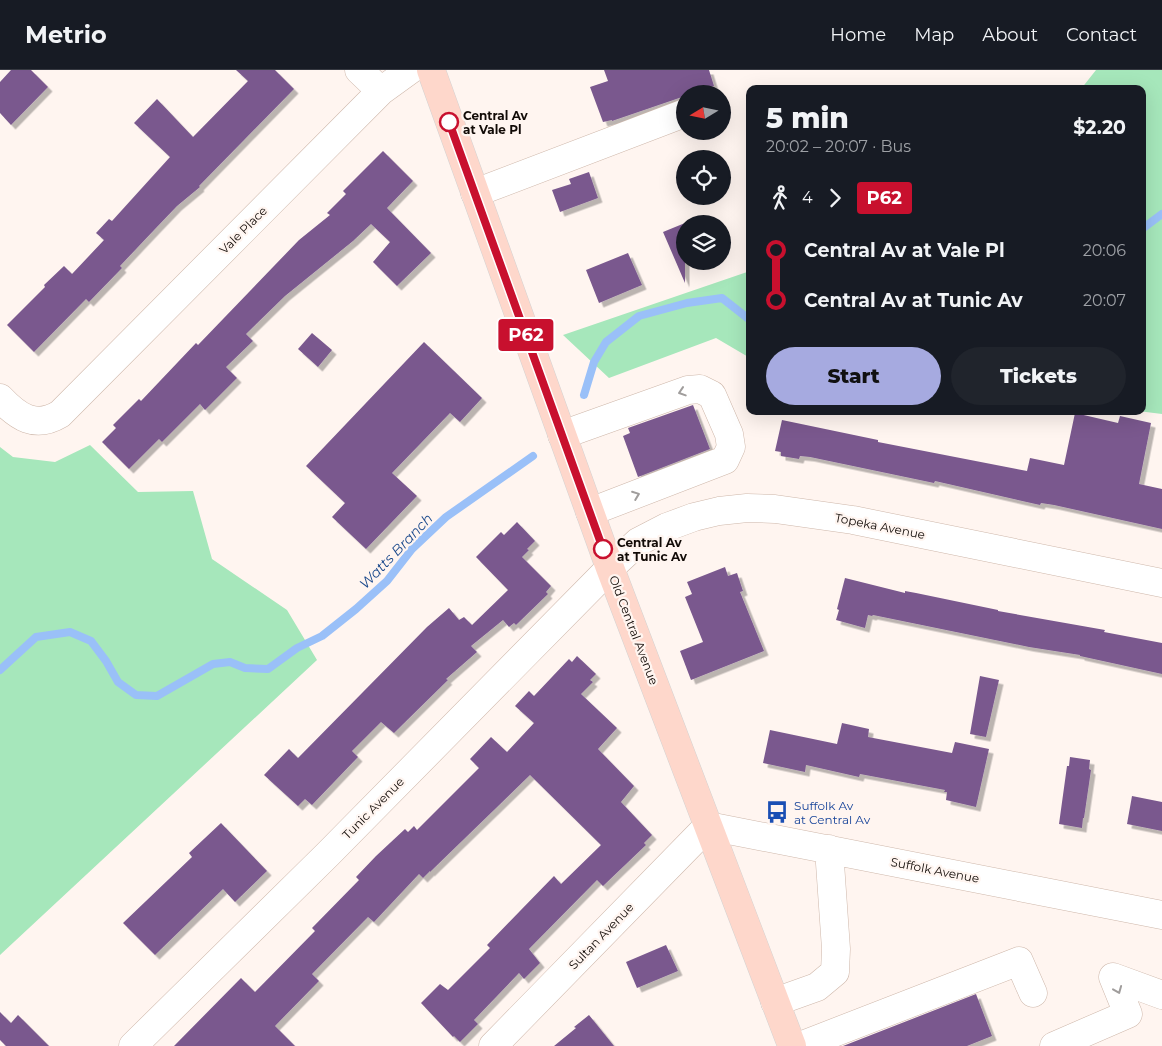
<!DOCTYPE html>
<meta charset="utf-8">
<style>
:root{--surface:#171b24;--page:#20242c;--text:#f1f3f6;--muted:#9ea1a6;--line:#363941;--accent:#a6aae0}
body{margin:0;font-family:Montserrat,sans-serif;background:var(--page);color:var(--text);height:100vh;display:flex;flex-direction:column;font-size:19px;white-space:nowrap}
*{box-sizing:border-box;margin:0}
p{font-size:16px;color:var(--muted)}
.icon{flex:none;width:28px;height:28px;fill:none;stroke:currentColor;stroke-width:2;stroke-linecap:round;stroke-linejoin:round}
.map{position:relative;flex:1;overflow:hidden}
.drawer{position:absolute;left:746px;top:15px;width:400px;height:330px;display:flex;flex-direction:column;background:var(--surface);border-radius:10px;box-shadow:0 5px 20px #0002}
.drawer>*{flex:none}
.badge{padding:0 10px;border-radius:4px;font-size:18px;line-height:32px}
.needle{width:32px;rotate:260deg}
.buttons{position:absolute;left:676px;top:15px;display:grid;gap:10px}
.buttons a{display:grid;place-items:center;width:55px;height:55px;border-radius:50%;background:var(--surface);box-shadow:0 5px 20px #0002;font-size:25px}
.map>.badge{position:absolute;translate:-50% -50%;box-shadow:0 0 0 2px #fff}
.legs{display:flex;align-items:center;gap:8px;height:55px;padding:0 20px;font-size:16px}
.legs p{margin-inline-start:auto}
.overview{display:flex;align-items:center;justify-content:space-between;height:85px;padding:0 20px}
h1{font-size:28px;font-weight:800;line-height:38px}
.cta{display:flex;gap:10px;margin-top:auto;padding:10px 20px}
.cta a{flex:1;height:58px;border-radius:30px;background:var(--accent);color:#111;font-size:20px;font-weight:800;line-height:58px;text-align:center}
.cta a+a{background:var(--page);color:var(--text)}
ul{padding:0 20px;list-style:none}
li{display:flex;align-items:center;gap:18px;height:50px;font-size:19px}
li i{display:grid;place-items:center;width:8px;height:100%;margin:0 6px;background:currentColor}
li i::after{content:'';width:12px;height:12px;margin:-6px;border:4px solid;border-radius:50%;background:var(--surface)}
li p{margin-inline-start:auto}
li:first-child i{background:linear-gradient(#0000 50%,currentColor 0)}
li:last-child i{background:linear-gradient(currentColor 50%,#0000 0)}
header{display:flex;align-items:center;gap:30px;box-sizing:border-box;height:70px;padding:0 25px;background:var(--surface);border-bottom:1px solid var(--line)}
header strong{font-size:24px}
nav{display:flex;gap:28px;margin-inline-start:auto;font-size:18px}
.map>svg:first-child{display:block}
.green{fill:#a6e7bb}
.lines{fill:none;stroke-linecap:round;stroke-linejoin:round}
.stream{stroke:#9ac0f8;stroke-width:8}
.building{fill:#7a598e;filter:url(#shadow)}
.minor-casing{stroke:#ceb7aa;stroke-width:29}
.major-casing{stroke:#d4d3d2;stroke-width:29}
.minor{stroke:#fff;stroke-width:28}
.major{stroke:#fed7cb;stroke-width:28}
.oneway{stroke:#a09d9c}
.line-1-casing{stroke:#fff;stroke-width:11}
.line-1{stroke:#c8102e;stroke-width:8}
.stop-1-dot{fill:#fff;stroke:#c8102e;stroke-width:2.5}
.labels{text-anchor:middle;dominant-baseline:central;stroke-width:4.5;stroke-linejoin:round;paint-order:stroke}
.stop-label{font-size:12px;font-weight:bold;fill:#120b07;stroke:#fff5f0;text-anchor:start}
.street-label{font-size:12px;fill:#120b07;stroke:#fff5f0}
.transit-label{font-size:12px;fill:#164399;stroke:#fff5f0;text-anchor:start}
.water-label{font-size:14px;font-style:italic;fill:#1d4b8d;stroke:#fff5f0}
</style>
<header>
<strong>Metrio</strong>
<nav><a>Home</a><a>Map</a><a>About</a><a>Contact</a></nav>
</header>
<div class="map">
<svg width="1162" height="976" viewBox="0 0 1162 976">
<defs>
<filter id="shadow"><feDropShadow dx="4.5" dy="4.5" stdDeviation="0" flood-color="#0004"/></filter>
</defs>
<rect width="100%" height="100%" fill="#fff5f0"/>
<path class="green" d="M1096,0H1162V344L1138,341H1142V19H1081Z
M750,201V288L716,268L609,308L563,265Z
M90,375L138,422L193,421L212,489L287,540L317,590L0,885V377L13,387L55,392Z"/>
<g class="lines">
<path class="stream" d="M1142,159L1162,144
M584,325L594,292L606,272L639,246L687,233L722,228L750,250
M0,600L36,567L70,562L91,571L106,591L118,612L136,625L157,626L213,594L230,592L245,598L268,599L297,578L322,566L356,539L387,511L412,479L446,447L533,386"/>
</g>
<path class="building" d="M11,0H31L48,17L11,55L0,43V12Z
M236,0H275L294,19L199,116L200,117L177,136L155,159L120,196L122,198L89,232L86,229L34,282L7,255L45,217L44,215L64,196L72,204L104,170L96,163L109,149L112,151L170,87L134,53L157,29L193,67L248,11Z
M604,0H709L714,16L692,24H685V26L612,51V50L603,52L590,17L608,11Z
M383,81L413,111L387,138L431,183L397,216L373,192L390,172L371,154L353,171L285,226L246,264L253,271L226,297L237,308L205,340L200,334L162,372L159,369L129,399L102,372L116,358L113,355L139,329L141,331L196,273L198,275L299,170L330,145L327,143L346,124L343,121Z
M589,102L598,128L560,142L552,120L571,114L569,109Z
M685,153V213L663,162Z
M628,183L642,215L599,233L586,200Z
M312,263L332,280L318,297L298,279Z
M424,272L482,328L460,352L450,343L392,403L417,426L366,479L332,447L345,433L306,396Z
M693,335L710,379L638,407L623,366L630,363L628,358Z
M1075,343L1118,353L1120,346L1151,353L1139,414L1162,419V459L1054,435L1041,433L1040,435L935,411L934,413L810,387L800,386L799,389L781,386V382L775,381L782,350L878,370V372L1027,401L1030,388L1064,395Z
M517,452L535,471L527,479L529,480L522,487L551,516L546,522L548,524L516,555L514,553L509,557L503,550L471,576L477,582L446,609L448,610L394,663L381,652L352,681L358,687L312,735L305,729L298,736L264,705L289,679L298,688L427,557L449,538L459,550L464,547L472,555L508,520L476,487L501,462L504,465Z
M725,497L728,506L737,503L743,521L740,522L764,581L691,610L680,581L703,572L685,527L692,524L687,512Z
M845,508L905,523V521L916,523L998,540V541L1105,560L1104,562L1162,573V604L1080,586V585L1029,577L873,545L872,546L868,545L865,558L836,550L839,540L837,539Z
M577,586L596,604L590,610L593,612L581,624L617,658L598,679L634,716L621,732L652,765L644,773L646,775L603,816L597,810L529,879L540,893L524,909L519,903L474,950L478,954L460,972L454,966L453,967L421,933L440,914L448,920L490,878L487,875L554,806L561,814L601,775L530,705L430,802V801L423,808L419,804L374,852L368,847L312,904L319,911L275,956L295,976H174L241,908L255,922L315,861L312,858L359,810L356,807L376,786L405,759L408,762L414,756L417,760L479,698L470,689L491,667L507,682L534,653L515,636L529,621L534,626L569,589L572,592Z
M980,606L999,610L986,667L970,664Z
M842,653L869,659L868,667L952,683L955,672L989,679L976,737L946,730L947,722H944L945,720L860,704L859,707L806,695L805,702L763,693L770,660L837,674Z
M1070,687L1090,690L1089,699L1091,700L1084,748H1083L1082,758L1059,754L1067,696H1069Z
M1132,726L1162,732V761L1127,754Z
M221,753L267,801L235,832L223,819L155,885L123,853L192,787L189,783Z
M666,875L678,901L637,918L626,892Z
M976,924L992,966L967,976H843Z
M0,942L11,953L18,945L49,976H6L0,970Z
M589,945L614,976H554L576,958L574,957Z"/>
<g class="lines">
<defs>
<path id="minor" d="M359,0L381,21
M475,123L685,43
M0,328C18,347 35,359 60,344L381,21L410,0
M562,365L688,320L700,319L712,325L729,364L731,377L725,390L590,442
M775,932L817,917L835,902L836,879L829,779
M133,976L328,784L610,498L638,472L667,457L694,447L719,441L747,438L775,439L853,450L1162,513
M493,976L708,756L1162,845
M800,976L1019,891L1033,923
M1054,976L1128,944L1113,907L1162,925"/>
<path id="major" d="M431,0L610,498L792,976"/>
</defs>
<use href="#minor" class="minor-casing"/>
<use href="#major" class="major-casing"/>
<use href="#minor" class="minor"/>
<use href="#major" class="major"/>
</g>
<defs><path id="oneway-chevron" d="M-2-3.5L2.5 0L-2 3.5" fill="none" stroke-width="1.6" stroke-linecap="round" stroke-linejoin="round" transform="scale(1.25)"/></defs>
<g class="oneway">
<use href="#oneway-chevron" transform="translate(682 322) rotate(162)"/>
<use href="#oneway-chevron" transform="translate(636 425) rotate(-21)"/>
<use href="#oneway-chevron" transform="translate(1118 920) rotate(68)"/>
</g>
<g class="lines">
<defs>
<path id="line-1" d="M449,52L603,479"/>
</defs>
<use href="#line-1" class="line-1-casing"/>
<use href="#line-1" class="line-1"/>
</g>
<defs>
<symbol id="bus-bare" viewBox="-9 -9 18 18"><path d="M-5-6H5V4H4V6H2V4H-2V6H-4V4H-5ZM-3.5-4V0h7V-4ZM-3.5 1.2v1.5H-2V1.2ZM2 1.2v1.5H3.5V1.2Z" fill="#1a4fb4" stroke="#fff5f0" stroke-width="2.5" paint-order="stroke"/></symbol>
</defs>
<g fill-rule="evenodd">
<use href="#bus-bare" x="761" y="726" width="32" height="32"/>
</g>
<g class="stop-1-dot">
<circle cx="449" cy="52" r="9"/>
<circle cx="603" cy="479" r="9"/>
</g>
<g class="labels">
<g class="stop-label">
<text x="463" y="45">Central Av<tspan x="463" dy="14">at Vale Pl</tspan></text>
<text x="617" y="472">Central Av<tspan x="617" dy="14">at Tunic Av</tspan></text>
</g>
<g class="street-label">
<text transform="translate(243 160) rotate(-45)">Vale Place</text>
<text transform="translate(880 456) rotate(11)">Topeka Avenue</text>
<text transform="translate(634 560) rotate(69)">Old Central Avenue</text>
<text transform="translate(373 738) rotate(-45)">Tunic Avenue</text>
<text transform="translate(935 800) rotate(11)">Suffolk Avenue</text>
<text transform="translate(601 866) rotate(-46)">Sultan Avenue</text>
</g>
<g class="transit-label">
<text x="794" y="735">Suffolk Av<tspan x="794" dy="14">at Central Av</tspan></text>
</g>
<g class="water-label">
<text transform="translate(396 481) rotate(-46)">Watts Branch</text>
</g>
</g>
</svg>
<div class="buttons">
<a><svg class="needle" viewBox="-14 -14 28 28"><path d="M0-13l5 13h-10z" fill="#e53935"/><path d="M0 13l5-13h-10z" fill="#9ea1a6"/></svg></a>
<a><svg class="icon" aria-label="locate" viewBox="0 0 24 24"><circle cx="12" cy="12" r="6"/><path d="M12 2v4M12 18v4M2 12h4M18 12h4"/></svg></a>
<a><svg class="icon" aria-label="layers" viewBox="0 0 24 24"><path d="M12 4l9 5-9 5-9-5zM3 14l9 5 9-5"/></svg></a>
</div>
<b class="badge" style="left:526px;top:265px;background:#c8102e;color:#fff">P62</b>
<section class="drawer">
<div class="overview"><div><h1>5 min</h1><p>20:02 – 20:07 · Bus</p></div><b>$2.20</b></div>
<div class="legs"><svg class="icon" aria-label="walk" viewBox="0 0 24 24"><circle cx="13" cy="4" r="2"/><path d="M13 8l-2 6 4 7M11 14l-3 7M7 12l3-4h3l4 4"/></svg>4<svg class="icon" aria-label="forward" viewBox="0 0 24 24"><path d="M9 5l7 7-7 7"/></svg><b class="badge" style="background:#c8102e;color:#fff">P62</b></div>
<ul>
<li><i style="color:#c8102e"></i><b>Central Av at Vale Pl</b><p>20:06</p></li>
<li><i style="color:#c8102e"></i><b>Central Av at Tunic Av</b><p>20:07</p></li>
</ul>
<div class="cta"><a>Start</a><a>Tickets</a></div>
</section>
</div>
